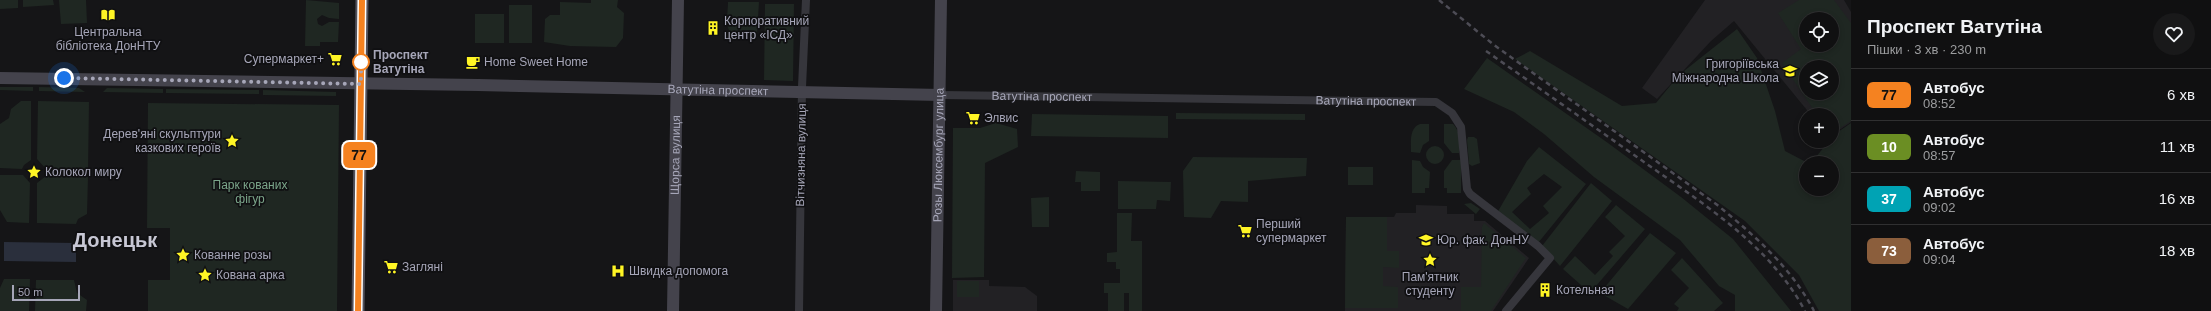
<!DOCTYPE html>
<html lang="uk">
<meta charset="utf-8">
<style>
:root{--surface:#101011;--page:#19191a;--text:#f1f3f6;--muted:#9c9d9f;--line:#303031}
body{margin:0;font-family:Arial,sans-serif;background:var(--page);color:var(--text);height:100vh;display:flex;flex-direction:column;font-size:15px;white-space:nowrap}
*{box-sizing:border-box;margin:0}
p{font-size:13px;color:var(--muted)}
.icon{flex:none;width:22px;height:22px;fill:none;stroke:currentColor;stroke-width:2;stroke-linecap:round;stroke-linejoin:round}
.map{position:relative;flex:1;overflow:hidden}
.sheet{display:flex;flex-direction:column;background:var(--surface);width:360px}
.sheet>*{flex:none}
.badge{padding:0 8px;border-radius:6px;font-size:14px;line-height:26px}
.tools{position:absolute;left:1799px;top:12px;display:grid;gap:8px}
.tools a{display:grid;place-items:center;width:40px;height:40px;border-radius:50%;background:var(--surface);box-shadow:0 2px 6px #0003,0 0 0 1px var(--line);font-size:20px}
.scale{position:absolute;left:12px;bottom:10px;width:68px;box-sizing:border-box;padding-left:4px;border:2px solid #a6a6b8;border-top:0;font-size:11px;line-height:14px;white-space:nowrap;color:#a6a6b8;-webkit-text-stroke:3px #101012;paint-order:stroke}
.you{position:absolute;width:20px;height:20px;margin:-10px;border:3px solid #fff;border-radius:50%;background:#1a73e8;box-shadow:0 0 0 6px #1a73e833}
.map>.badge{position:absolute;translate:-50% -50%;box-shadow:0 0 0 2px #fff}
.round{display:grid;place-items:center;flex:none;width:42px;height:42px;border-radius:21px;background:var(--page)}
.overview{display:flex;align-items:center;justify-content:space-between;height:68px;padding:0 16px}
h1{font-size:19px;font-weight:700;line-height:30px}
ul{padding:0;list-style:none}
li{display:flex;align-items:center;gap:12px;height:52px;padding:0 16px;border-top:1px solid var(--line)}
li div{flex:1}
li b{display:block;font-size:15px}
li em{font-style:normal}
li .badge{min-width:44px;font-weight:700;text-align:center}
main{display:flex;flex:1;min-height:0}
.map>svg:first-child{display:block}
.built{fill:#222124;fill-rule:evenodd}
.green{fill:#1f2722;fill-rule:evenodd}
.water{fill:#2a2f3c}
.lines{fill:none;stroke-linecap:round;stroke-linejoin:round}
.street{stroke:#36363c;stroke-width:8}
.secondary{stroke:#44434c;stroke-width:12}
.primary{stroke:#52515b;stroke-width:13}
.rail{stroke:#4d4c55;stroke-width:2.5;stroke-dasharray:5 4;stroke-linecap:butt}
.line-casing{stroke:#fff;stroke-width:9}
.line{stroke:#f58220;stroke-width:6}
.walk{stroke:#a6a6b8;stroke-width:4;stroke-dasharray:0 7.2}
.stop-dot{fill:#fff;stroke:#f58220;stroke-width:2}
.labels{text-anchor:middle;dominant-baseline:central;stroke-width:3.5;stroke-linejoin:round;paint-order:stroke}
.poi-label{font-size:12px;fill:#a6a6b8;stroke:#101012;text-anchor:start}
.stop-label{font-size:12px;font-weight:bold;fill:#a6a6b8;stroke:#101012;text-anchor:start}
.street-label{font-size:12px;fill:#a6a6b8;stroke:#101012}
.park-label{font-size:12px;fill:#7ba58a;stroke:#101012}
.town-label{font-size:20px;font-weight:bold;fill:#c7c7d4;stroke:#101012}
</style>
<main>
<div class="map">
<svg width="1851" height="311" viewBox="0 0 1851 311">
<rect width="100%" height="100%" fill="#151517"/>
<path class="built" d="M1705,0H1844L1851,12V122L1832,135V115H1811L1734,21L1711,41L1657,99L1642,88ZM1806,19H1832V45H1806ZM1806,67H1832V93H1806Z
M1416,205L1447,206V214H1474V221H1485L1529,258L1493,311H1345L1346,217H1394L1396,213H1416Z
M953,280H989V286L1025,287L1037,296V311H953Z"/>
<path class="green" d="M0,0H18V8L0,9Z
M23,0H53L54,5L23,7Z
M59,0H86L87,23L61,24Z
M306,0L339,3V19L329,18L322,15L317,19L318,24L322,26L329,22H339L338,42H320V46H305Z
M591,0H618L617,7L624,13L623,38L616,47L570,46L544,42L545,19L550,15H560V2L591,3Z
M1799,0H1834L1851,23V121L1832,133V115H1817L1782,63L1801,49L1778,13ZM1806,19H1832V45H1806ZM1806,67H1832V93H1806Z
M728,2H759L757,34C752,37 749,37 742,37C722,37 728,16 728,2Z
M765,4H794L793,81L764,80Z
M509,5H532V43H509Z
M475,14H504V43H475Z
M1737,29L1757,58L1775,111L1785,151L1808,163H1806V189H1832V163H1811L1829,141H1832L1835,134L1851,123V311H1819L1799,275L1745,221L1515,59L1530,51L1622,106L1656,103L1679,75Z
M1487,58L1608,143L1681,197L1733,239L1791,311H1735V295L1719,286L1680,240L1594,177L1544,134L1514,112L1464,89Z
M0,87H33V91L0,90Z
M39,87L79,88L85,92L39,91Z
M107,88L163,89V93L103,92Z
M166,89L259,90V94L166,93Z
M263,90L336,92V96L263,95Z
M21,101H31V160L24,165L22,169L0,168V124L9,118L11,109Z
M38,101L89,102L88,171L46,169L37,159Z
M148,103L339,105L337,311H148V280H170V228H147Z
M1176,113L1305,114V120L1176,119Z
M1032,114L1168,116V138L1031,136Z
M996,123L1017,129L1018,147L985,163L984,277L952,278L953,128H980Z
M1420,124H1429V141L1423,145L1420,153L1411,152C1411,142 1409,128 1420,124Z
M1444,124H1453C1461,132 1459,142 1459,153H1452L1444,143Z
M1468,137H1474L1477,139L1480,163L1472,166L1469,164L1467,140Z
M1426 155a9 9 0 1 1 18 0a9 9 0 1 1-18 0Z
M1539,147L1586,184L1538,243L1497,213L1527,161ZM1544,174L1562,187L1543,206L1549,213L1530,229L1512,212L1531,194L1527,188Z
M1193,157L1307,158L1306,176L1248,181V202L1221,201L1211,218L1184,217L1183,171Z
M1412,160L1420,161L1423,167L1430,172L1429,188H1425V193H1412Z
M1452,160H1461V193H1447V188H1444V171Z
M1348,167H1373V185H1348Z
M1076,171L1100,172V191H1081V182H1075Z
M0,175H23L30,183L29,223L7,222L0,210Z
M46,176L88,177L87,214L78,219L76,224L37,223V183Z
M1118,181L1171,182L1170,201L1157,200L1156,209H1118Z
M1591,183L1612,201L1560,266L1542,246Z
M1049,197V227H1032L1031,198Z
M1471,203L1480,209L1476,214L1464,204Z
M1616,205L1645,229L1590,293L1563,269L1575,256L1595,275L1613,256L1609,252L1625,236L1605,217Z
M1117,213H1132L1131,241H1142V311H1129V293H1124V311H1108V293H1104V283H1120V269H1116V262H1107V253L1117,252Z
M1346,217H1387V251H1399V268L1383,267V286L1398,287V308H1345Z
M1484,223L1526,258L1491,311H1461V287H1481L1482,227Z
M1650,233L1676,253L1628,309L1600,293Z
M1682,258L1723,303L1714,311H1677L1679,308L1674,304L1689,288L1671,270Z
M4,279H30L29,311H0V288Z
M36,280H74L77,293L87,300L86,311H35Z
M957,281H979V297H957Z"/>
<path class="water" d="M4,242L76,243V262L4,261Z"/>
<g class="lines">
<g class="street">
<path id="s1" d="M941,95L1436,102L1452,113L1461,127L1467,189L1470,194L1538,246L1550,258L1506,311"/>
<path d="M799,311L802,87L806,0"/>
</g>
<g class="secondary">
<path id="s2" d="M0,78L478,85L941,95"/>
<path id="s3" d="M673,311L678,0"/>
<path id="s4" d="M936,311L941,0"/>
</g>
<path class="primary" d="M358,311L362,0"/>
<path class="rail" d="M1439,0L1494,45L1716,204C1754,235 1791,267 1814,311
M1486,51C1536,86 1587,122 1637,157C1697,200 1769,243 1805,311"/>
</g>
<g class="lines">
<defs>
<path id="line" d="M358,311L362,0"/>
</defs>
<use href="#line" class="line-casing"/>
<use href="#line" class="line"/>
<path class="walk" d="M64,78L361,84V62"/>
</g>
<defs>
<symbol id="library-bare" viewBox="-9 -9 18 18"><path d="M-6-4Q-3-5.5-.7-3.5V5Q-3 3-6 4ZM6-4Q3-5.5 .7-3.5V5Q3 3 6 4Z" fill="#fff525" stroke="#101012" stroke-width="2.5" paint-order="stroke"/></symbol>
<symbol id="building-bare" viewBox="-9 -9 18 18"><path d="M-4-6H4V6H1V3H-1V6H-4ZM-2.5-4.3h1.7v1.8h-1.7ZM.8-4.3h1.7v1.8H.8ZM-2.5-1h1.7V.8h-1.7ZM.8-1h1.7V.8H.8Z" fill="#fff525" stroke="#101012" stroke-width="2.5" paint-order="stroke"/></symbol>
<symbol id="supermarket-bare" viewBox="-9 -9 18 18"><path d="M-6-5.5h2.5l.6 2H6L4.5 2H-2.5L-4.4-4H-6ZM-1.5 3.2a1.3 1.3 0 1 0 .1 0ZM3 3.2a1.3 1.3 0 1 0 .1 0Z" fill="#fff525" stroke="#101012" stroke-width="2.5" paint-order="stroke"/></symbol>
<symbol id="cafe-bare" viewBox="-9 -9 18 18"><path d="M-5.5-4.5H6V0H3Q3 3.5 0 3.5H-2.5Q-5.5 3.5-5.5 0ZM3-3.2v2h1.7v-2ZM-6 4.5H4V6H-6Z" fill="#fff525" stroke="#101012" stroke-width="2.5" paint-order="stroke"/></symbol>
<symbol id="school-bare" viewBox="-9 -9 18 18"><path d="M0-5L7-2L0 1L-7-2ZM-4 1L0 2.5L4 1V4Q0 6-4 4Z" fill="#fff525" stroke="#101012" stroke-width="2.5" paint-order="stroke"/></symbol>
<symbol id="sight-bare" viewBox="-9 -9 18 18"><path d="M0-6L1.8-2.2L6-1.7L2.9 1.2L3.7 5.4L0 3.3L-3.7 5.4L-2.9 1.2L-6-1.7L-1.8-2.2Z" fill="#fff525" stroke="#101012" stroke-width="2.5" paint-order="stroke"/></symbol>
<symbol id="university-bare" viewBox="-9 -9 18 18"><path d="M0-5L7-2L0 1L-7-2ZM-4 1L0 2.5L4 1V4Q0 6-4 4Z" fill="#fff525" stroke="#101012" stroke-width="2.5" paint-order="stroke"/></symbol>
<symbol id="hospital-bare" viewBox="-9 -9 18 18"><path d="M-5-5h3v3.5h4V-5h3V5h-3V1.5h-4V5h-3Z" fill="#fff525" stroke="#101012" stroke-width="2.5" paint-order="stroke"/></symbol>
</defs>
<g fill-rule="evenodd">
<use href="#library-bare" x="98" y="5" width="20" height="20"/>
<use href="#building-bare" x="703" y="18" width="20" height="20"/>
<use href="#supermarket-bare" x="325" y="49" width="20" height="20"/>
<use href="#cafe-bare" x="463" y="52" width="20" height="20"/>
<use href="#school-bare" x="1780" y="61" width="20" height="20"/>
<use href="#supermarket-bare" x="963" y="108" width="20" height="20"/>
<use href="#sight-bare" x="222" y="131" width="20" height="20"/>
<use href="#sight-bare" x="24" y="162" width="20" height="20"/>
<use href="#supermarket-bare" x="1235" y="221" width="20" height="20"/>
<use href="#university-bare" x="1416" y="230" width="20" height="20"/>
<use href="#sight-bare" x="173" y="245" width="20" height="20"/>
<use href="#sight-bare" x="1420" y="250" width="20" height="20"/>
<use href="#supermarket-bare" x="381" y="257" width="20" height="20"/>
<use href="#hospital-bare" x="608" y="261" width="20" height="20"/>
<use href="#sight-bare" x="195" y="265" width="20" height="20"/>
<use href="#building-bare" x="1535" y="280" width="20" height="20"/>
</g>
<circle class="stop-dot" cx="361" cy="62" r="8"/>
<g class="labels">
<g class="poi-label">
<text x="724" y="21">Корпоративний<tspan x="724" dy="14">центр «ІСД»</tspan></text>
<text x="108" y="32" text-anchor="middle">Центральна<tspan x="108" dy="14">бібліотека ДонНТУ</tspan></text>
<text x="324" y="59" text-anchor="end">Супермаркет+</text>
<text x="484" y="62">Home Sweet Home</text>
<text x="1779" y="64" text-anchor="end">Григоріївська<tspan x="1779" dy="14">Міжнародна Школа</tspan></text>
<text x="984" y="118">Элвис</text>
<text x="221" y="134" text-anchor="end">Дерев'яні скульптури<tspan x="221" dy="14">казкових героїв</tspan></text>
<text x="45" y="172">Колокол миру</text>
<text x="1256" y="224">Перший<tspan x="1256" dy="14">супермаркет</tspan></text>
<text x="1437" y="240">Юр. фак. ДонНУ</text>
<text x="194" y="255">Кованне розы</text>
<text x="402" y="267">Загляні</text>
<text x="629" y="271">Швидка допомога</text>
<text x="216" y="275">Кована арка</text>
<text x="1430" y="277" text-anchor="middle">Пам'ятник<tspan x="1430" dy="14">студенту</tspan></text>
<text x="1556" y="290">Котельная</text>
</g>
<g class="stop-label">
<text x="373" y="55">Проспект<tspan x="373" dy="14">Ватутіна</tspan></text>
</g>
<g class="street-label">
<text stroke="none"><textPath href="#s2" startOffset="718">Ватутіна проспект</textPath></text>
<text stroke="none"><textPath href="#s1" startOffset="101">Ватутіна проспект</textPath></text>
<text stroke="none"><textPath href="#s1" startOffset="425">Ватутіна проспект</textPath></text>
<text stroke="none"><textPath href="#s3" startOffset="156">Щорса вулиця</textPath></text>
<text transform="translate(801 155) rotate(-89)">Вітчизняна вулиця</text>
<text stroke="none"><textPath href="#s4" startOffset="156">Розы Люксембург улица</textPath></text>
</g>
<g class="park-label">
<text x="250" y="185">Парк кованих<tspan x="250" dy="14">фігур</tspan></text>
</g>
<g class="town-label">
<text x="115" y="240">Донецьк</text>
</g>
</g>
</svg>
<div class="tools">
<a><svg class="icon" aria-label="locate" viewBox="0 0 24 24"><circle cx="12" cy="12" r="6"/><path d="M12 2v4M12 18v4M2 12h4M18 12h4"/></svg></a>
<a><svg class="icon" aria-label="layers" viewBox="0 0 24 24"><path d="M12 4l9 5-9 5-9-5zM3 14l9 5 9-5"/></svg></a>
<a>+</a>
<a>−</a>
</div>
<div class="scale">50 m</div>
<div class="you" style="left:64px;top:78px"></div>
<b class="badge" style="left:359px;top:155px;background:#f58220;color:#111">77</b>
</div>
<section class="sheet">
<div class="overview"><div><h1>Проспект Ватутіна</h1><p>Пішки · 3 хв · 230 m</p></div><a class="round"><svg class="icon" aria-label="heart" viewBox="0 0 24 24"><path d="M12 20l-8-8c-3-5 5-10 8-4 3-6 11-1 8 4z"/></svg></a></div>
<ul>
<li><span class="badge" style="background:#f58220;color:#111">77</span><div><b>Автобус</b><p>08:52</p></div><em>6 хв</em></li>
<li><span class="badge" style="background:#6b8e23;color:#fff">10</span><div><b>Автобус</b><p>08:57</p></div><em>11 хв</em></li>
<li><span class="badge" style="background:#00a3b4;color:#fff">37</span><div><b>Автобус</b><p>09:02</p></div><em>16 хв</em></li>
<li><span class="badge" style="background:#8b5e3c;color:#fff">73</span><div><b>Автобус</b><p>09:04</p></div><em>18 хв</em></li>
</ul>
</section>
</main>
